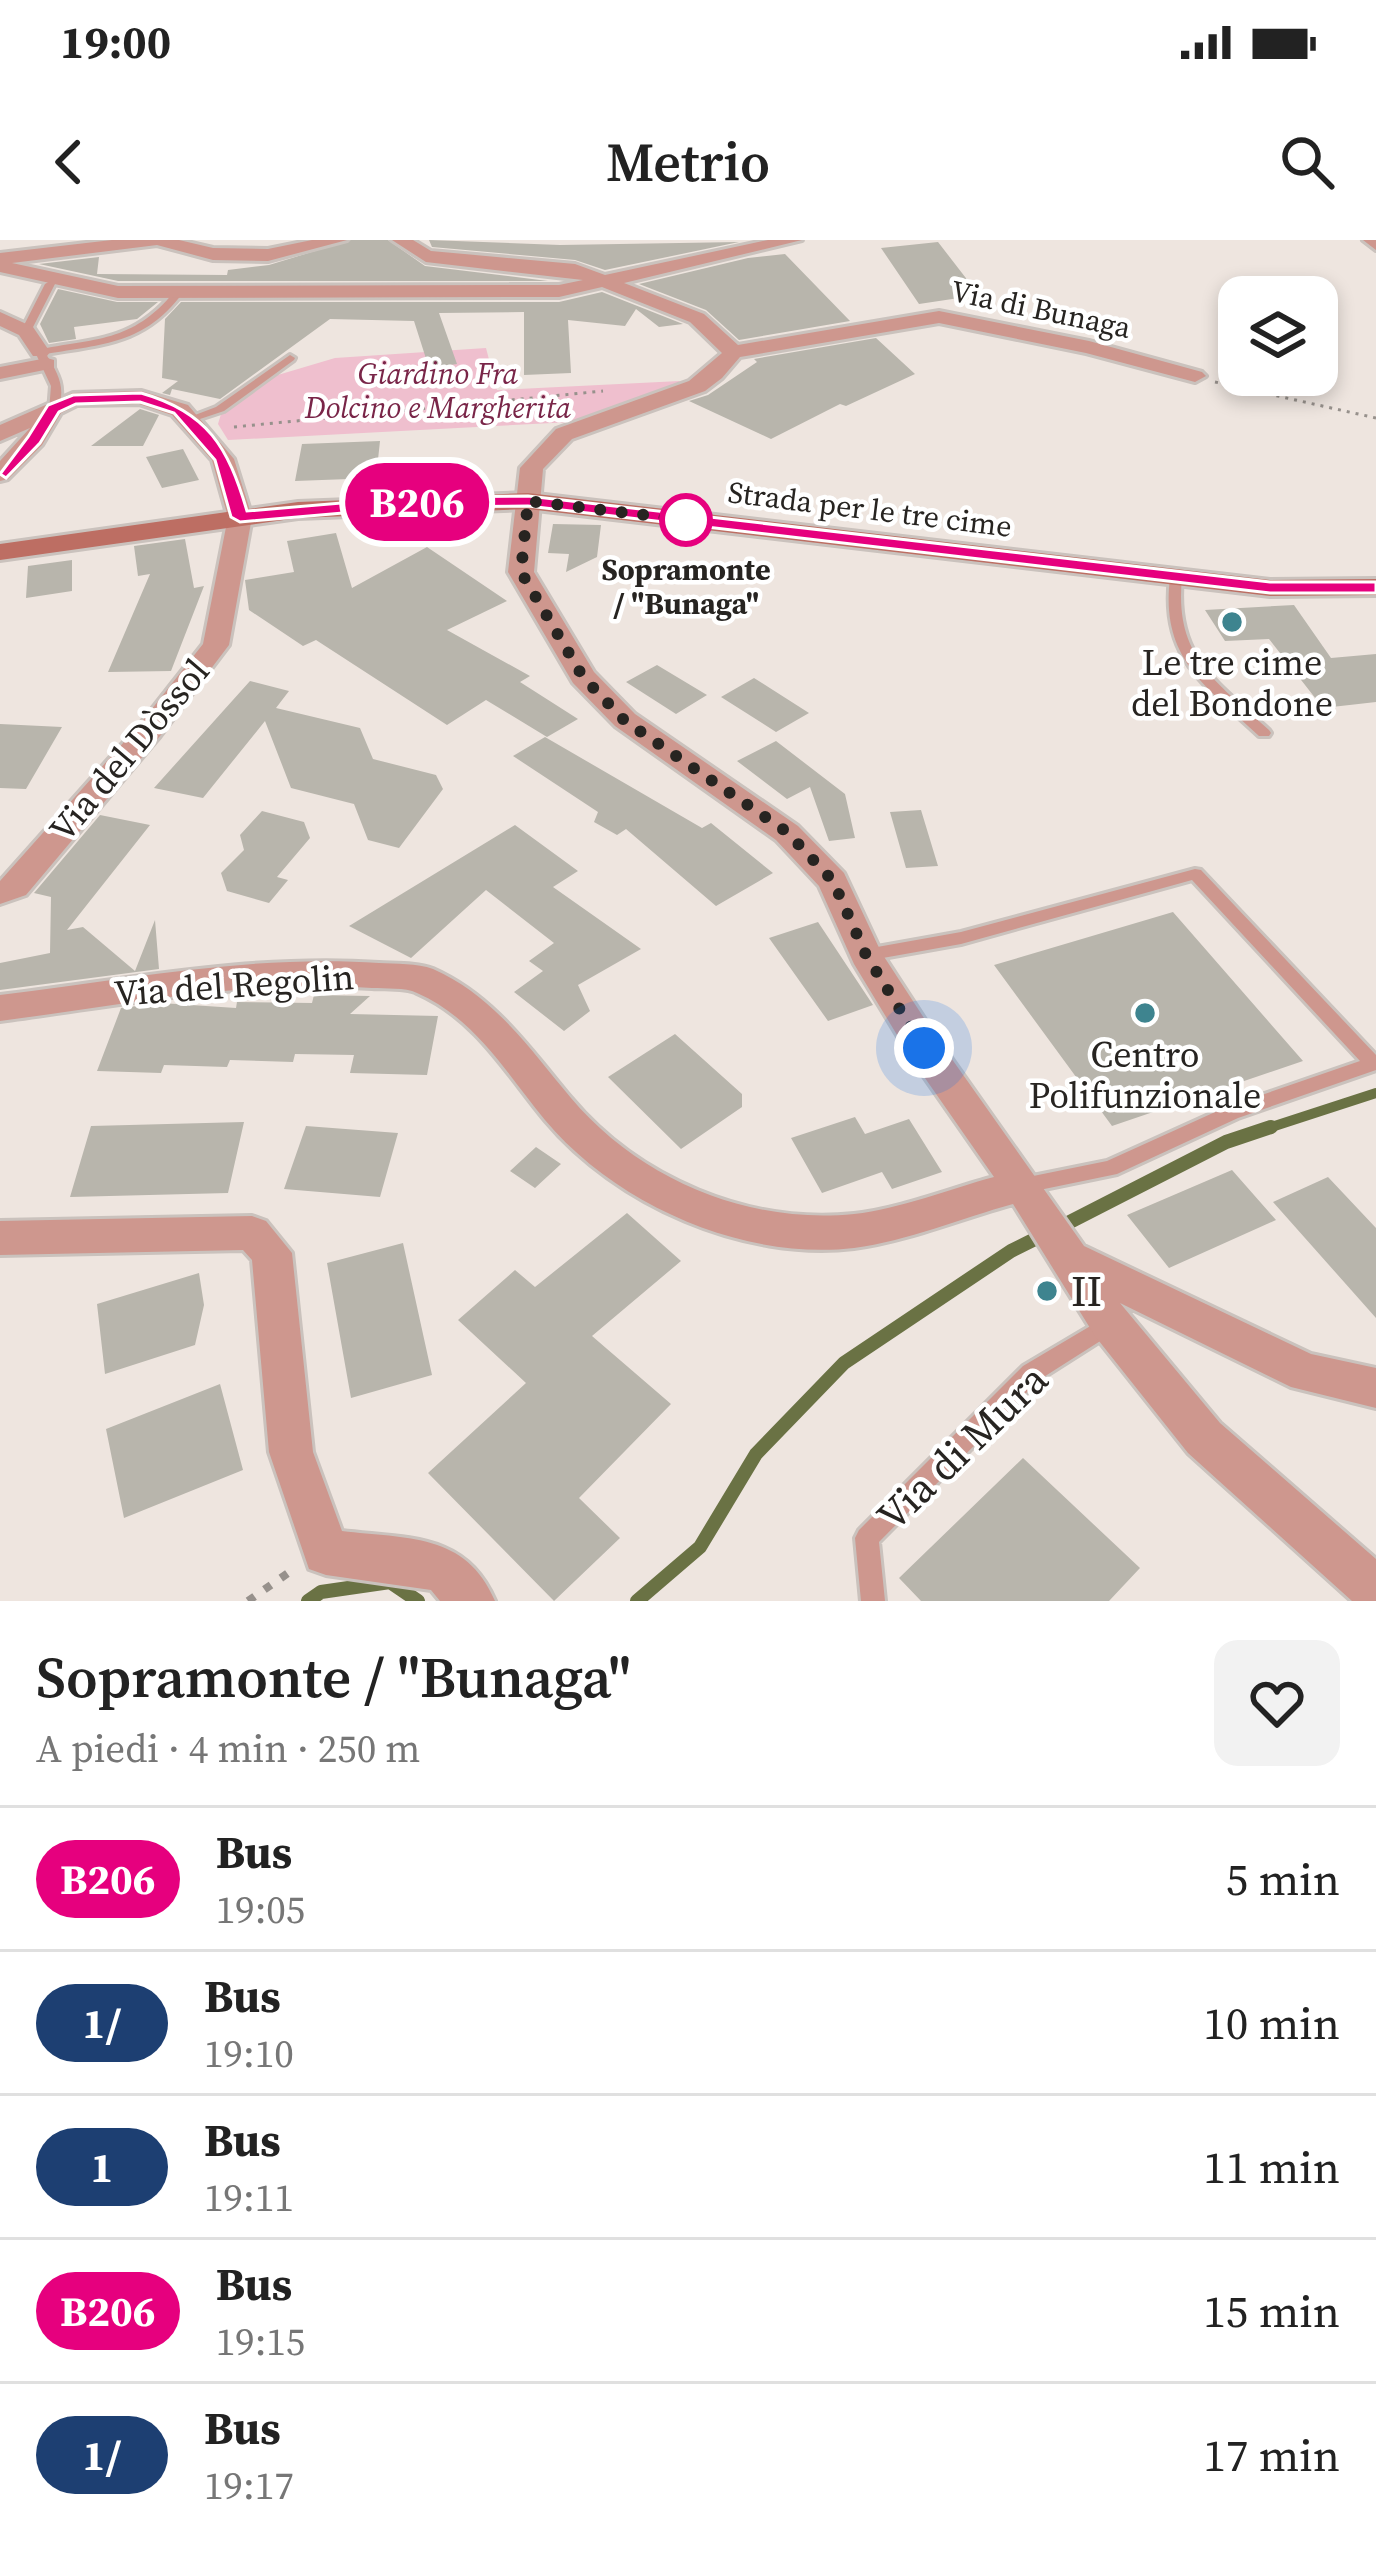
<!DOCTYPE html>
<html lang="it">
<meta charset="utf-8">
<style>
:root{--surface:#fff;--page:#f2f2f2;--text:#222;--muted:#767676;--line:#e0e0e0}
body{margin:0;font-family:"Source Serif 4",serif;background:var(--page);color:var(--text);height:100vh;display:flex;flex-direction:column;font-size:45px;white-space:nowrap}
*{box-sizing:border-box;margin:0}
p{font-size:39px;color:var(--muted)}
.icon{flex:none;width:66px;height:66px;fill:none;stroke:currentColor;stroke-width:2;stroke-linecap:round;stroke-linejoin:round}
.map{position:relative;height:1361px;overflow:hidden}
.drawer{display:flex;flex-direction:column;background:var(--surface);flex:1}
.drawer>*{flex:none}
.badge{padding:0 24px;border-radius:39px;font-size:42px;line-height:78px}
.buttons{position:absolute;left:1218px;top:36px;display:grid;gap:24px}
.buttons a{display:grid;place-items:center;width:120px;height:120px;border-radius:24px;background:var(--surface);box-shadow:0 6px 18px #0003;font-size:60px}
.you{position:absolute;width:60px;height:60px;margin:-30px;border:9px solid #fff;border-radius:50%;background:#1a73e8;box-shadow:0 0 0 18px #1a73e833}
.map>.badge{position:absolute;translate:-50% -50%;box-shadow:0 0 0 6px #fff}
.round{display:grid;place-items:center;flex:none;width:126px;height:126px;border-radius:24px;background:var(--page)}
.overview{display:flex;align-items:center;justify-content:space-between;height:204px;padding:0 36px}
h1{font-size:57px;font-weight:600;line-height:90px}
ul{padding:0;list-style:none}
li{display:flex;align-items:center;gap:36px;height:144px;padding:0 36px;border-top:3px solid var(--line)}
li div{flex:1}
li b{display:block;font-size:45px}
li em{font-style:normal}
li .badge{min-width:132px;font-weight:700;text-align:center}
.status{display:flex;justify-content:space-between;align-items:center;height:84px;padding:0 60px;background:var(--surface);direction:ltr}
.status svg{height:33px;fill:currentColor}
header{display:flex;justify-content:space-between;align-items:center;height:156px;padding:0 36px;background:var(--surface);font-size:54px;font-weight:600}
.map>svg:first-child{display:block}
.green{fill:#efbfce}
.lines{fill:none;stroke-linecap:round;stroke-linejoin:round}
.stream-far1{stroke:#6a7244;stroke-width:10}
.stream{stroke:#6a7244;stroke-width:14}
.building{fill:#b8b5ac}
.service-casing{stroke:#cac2bd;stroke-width:6}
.minor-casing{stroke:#cac2bd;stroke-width:6}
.secondary-casing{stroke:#cac2bd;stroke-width:6}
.path-far1{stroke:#97918c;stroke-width:3;stroke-dasharray:3 6;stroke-linecap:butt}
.path{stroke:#97918c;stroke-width:8;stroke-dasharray:8 12;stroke-linecap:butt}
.service{fill:#ce978e;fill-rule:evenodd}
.minor{fill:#ce978e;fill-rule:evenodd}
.secondary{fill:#bd6e63;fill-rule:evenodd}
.line{fill:#e6007e;stroke:#fff;stroke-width:3}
.walk{stroke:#272421;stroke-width:12;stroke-dasharray:0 21.6}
.stop-dot{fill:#fff;stroke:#e6007e;stroke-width:6}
.poi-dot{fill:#3e848f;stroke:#fff;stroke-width:4.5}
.labels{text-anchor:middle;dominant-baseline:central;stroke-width:9;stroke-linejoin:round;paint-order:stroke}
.far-street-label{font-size:30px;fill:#272421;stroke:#fff}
.far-park-label{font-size:30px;font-style:italic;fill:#792548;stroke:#fff}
.far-stop-label{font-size:30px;font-weight:bold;fill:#272421;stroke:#fff}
.poi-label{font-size:36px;fill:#272421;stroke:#fff}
.street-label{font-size:36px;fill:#272421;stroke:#fff}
.near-poi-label{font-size:42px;fill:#272421;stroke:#fff;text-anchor:start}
.near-street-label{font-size:42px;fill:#272421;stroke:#fff}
</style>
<div class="status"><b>19:00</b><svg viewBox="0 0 49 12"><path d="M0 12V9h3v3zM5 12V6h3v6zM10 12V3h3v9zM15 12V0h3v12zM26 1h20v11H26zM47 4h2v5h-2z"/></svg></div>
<header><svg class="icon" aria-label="back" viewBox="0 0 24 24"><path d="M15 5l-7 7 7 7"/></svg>Metrio<svg class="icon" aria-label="search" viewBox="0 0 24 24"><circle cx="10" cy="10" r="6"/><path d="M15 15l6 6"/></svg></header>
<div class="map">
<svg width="1376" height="1361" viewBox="0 0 1376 1361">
<rect width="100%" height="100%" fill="#eee5df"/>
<path class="green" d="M486,108L497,150L680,141L673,149L572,182L228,200L218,184L221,174L271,137L335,118Z"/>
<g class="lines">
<path class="stream-far1" d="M1262,890L1376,853"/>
<path class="stream" d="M1060,987L1226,902L1271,887
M308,1361L321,1352L390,1342L418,1361
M637,1361L700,1307L756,1214L844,1123L1011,1011L1043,995"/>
</g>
<path class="building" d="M351,0H388L425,26L548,41H118L39,24L99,17L97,34L227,35L228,30L269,25Z
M429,0L560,5L739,2L605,30L575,20L432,7Z
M938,2L979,55L919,64L881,8Z
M785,14L850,81L739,100L706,70L639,44L748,18Z
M58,49L117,62H158L137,79L74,87L76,99L49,103L40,84Z
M602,52L683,84L659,87L636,69L625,86L568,80L571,133L524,135V72L439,73L457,124L429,128L414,81L330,79L220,159L172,149L170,155L162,153L178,141L162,138L165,79L181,62H559Z
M876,98L915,134L846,166L840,164L771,199L689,161L708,155L757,122L754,119Z
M140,169L159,175L143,206H91Z
M380,201L376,238L295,241L302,204Z
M183,209L199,240L162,248L146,217Z
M553,284L601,285L597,317L566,332L569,314L548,313Z
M336,293L352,348L427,307L507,361L447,390L530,436L520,442L578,479L547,497L486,460L447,485L316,400L303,406L249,370L245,340L294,332L287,301Z
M185,299L194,348L204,346L171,431L108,432L150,334L138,336L134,306Z
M72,320V351L26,358L28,326Z
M1294,365L1331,418L1376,414V462L1323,468L1269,399L1225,401L1205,370Z
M657,425L707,455L676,474L626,442Z
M754,438L809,473L776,492L721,457Z
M250,441L289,451L276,468L360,488L373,519L436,535L443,549L399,608L368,600L354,564L291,548L265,481L203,558L154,548Z
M0,484L62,487L26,549L0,548Z
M545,497L702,588L711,583L773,633L716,666L626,589L617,595L594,582L598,572L513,516Z
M776,501L845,554L855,598L829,601L810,547L787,559L737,521Z
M921,570L938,626L906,628L890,572Z
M262,571L304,582L310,598L277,637L288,640L269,663L227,651L221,633L244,610L240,595Z
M100,575L150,585L67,690L83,687L135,731L155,680L159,729L0,750V723L50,713L51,657L34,653Z
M515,585L578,631L553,647L641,709L578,745L590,771L564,791L514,752L543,731L529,721L554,703L486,650L411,718L349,686Z
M1173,672L1303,821L1112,886L994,725Z
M818,682L873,765L828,781L769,698Z
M314,755L370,756L350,774L438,776L427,835L350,833L354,815L295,814L293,822L230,820L227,827L164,825L161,833L97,831L121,768L161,763L236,768L237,762L312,763Z
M675,794L742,854V867L681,909L608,837Z
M855,877L865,894L909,879L942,932L892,949L882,932L822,953L791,898Z
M244,882L228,953L70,957L91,886Z
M306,886L398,893L380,957L284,949Z
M536,907L561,924L535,948L510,931Z
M1232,930L1276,980L1169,1028L1127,975Z
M1328,937L1376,988V1078L1273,962Z
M627,973L681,1021L592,1096L671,1164L579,1258L620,1298L554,1361L428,1233L526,1143L458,1080L515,1030L535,1047Z
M403,1003L432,1135L351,1158L327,1023Z
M199,1033L204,1065L195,1105L105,1134L97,1064Z
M220,1144L243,1230L124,1278L106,1189Z
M1023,1218L1140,1328L1109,1361H921L899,1338Z"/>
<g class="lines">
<defs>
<path id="service" d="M50,41L55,44L31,91L22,93L21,91L45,44Z
M174,52L182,54C144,104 104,104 46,114C58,133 67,149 57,171H49L51,146L35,112L36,110C95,98 132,103 174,52Z
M290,115L295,118L294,120L224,171L188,183L182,180L216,167Z
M1176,334L1182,338C1174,417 1216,441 1269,490L1271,493L1269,496H1259C1206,446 1160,419 1170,338Z
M1195,629L1201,630L1376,815V830L1238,878L1117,934L1020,954L1013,952L1010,946L1013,940L1107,921L1224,868L1360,821L1192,640L961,704L866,721L858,715L866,709L961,692Z
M1109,1075L1116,1077L1119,1084L1116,1091L1039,1140L879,1302L885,1361H861L855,1298L859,1290L1023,1126Z"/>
<path id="minor" d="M112,0H179L213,8L268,9L312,0H347L268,21L213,20L157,5L12,23L118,46L559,45L583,40L426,22L392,0H413L431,11L575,24L605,35L768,0H802L624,43L704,74L738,105L939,71L1089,101L1202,132L1206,136L1195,142L1086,113L939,83L740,117L722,138L705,151L572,199L543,229L534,332L594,432L635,474L798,586L844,633L881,712L937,798L1084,1006L1311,1114L1376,1128V1168L1291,1147L1120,1063L1220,1183L1376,1319V1361H1352L1188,1213L1095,1096L1013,964C962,978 907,1001 854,1008C744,1021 616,965 545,880C506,833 476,779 417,753C405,747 386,749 372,748C249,739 122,765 0,781V755C125,740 253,714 379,723C396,724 417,723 433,729C494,756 530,809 571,858C639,939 749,985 854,974C900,969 949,949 994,937L911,818L854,724L819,646L776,600L615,486L573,443L508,332L520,228L556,189L689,141L722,113L690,82L602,47L559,57L118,58L0,32V13Z
M1363,0H1376V10Z
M0,72L33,87L50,112L47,116H33L19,95L0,86Z
M47,118L54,120V128L0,139V127Z
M141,151L188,165L234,219L252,277L229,405L160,496L26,655L0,664V641L140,484L203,404L228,277L212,220L172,175L139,164L77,165L61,173L42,205L8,239L0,241V221L30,188L0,201V185L73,153Z
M252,976L266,981L292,1013L313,1212L342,1291C406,1299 466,1292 495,1361H440L431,1350L326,1335L309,1329L269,1212L252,1020L243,1010L0,1015V981Z"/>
<path id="secondary" d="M528,253L1270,340L1376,339V355L1270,356L528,269L298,278L0,320V304L298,262Z"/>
</defs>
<use href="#service" class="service-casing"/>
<use href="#minor" class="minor-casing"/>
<use href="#secondary" class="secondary-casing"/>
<path class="path-far1" d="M1215,142L1376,178
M234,187L603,151"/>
<path class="path" d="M248,1361L291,1331"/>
<use href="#service" class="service"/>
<use href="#minor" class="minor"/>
<use href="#secondary" class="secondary"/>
</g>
<path class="line" d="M141,153C208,172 228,207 247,271L412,257L528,256L1270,342H1376V353H1270L528,266L412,267L240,282L231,277L215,220L174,173L140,162L76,164L59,172L40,203L6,238L0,234L28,197L48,165L73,155Z"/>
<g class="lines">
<path class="walk" d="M686,280L528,261L521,332L583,437L625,481L787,592L833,641L866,715L924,808"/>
</g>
<circle class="stop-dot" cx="686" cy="280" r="24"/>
<g class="poi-dot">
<circle cx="1232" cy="382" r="12"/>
<circle cx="1145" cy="773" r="12"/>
<circle cx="1047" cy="1051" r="12"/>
</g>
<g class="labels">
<g class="far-street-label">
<text transform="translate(1041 69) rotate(12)">Via di Bunaga</text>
<text transform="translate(870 269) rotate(7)">Strada per le tre cime</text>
</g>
<g class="far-park-label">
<text x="438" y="133">Giardino Fra<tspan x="438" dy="34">Dolcino e Margherita</tspan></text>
</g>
<g class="far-stop-label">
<text x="686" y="329">Sopramonte<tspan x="686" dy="34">/ "Bunaga"</tspan></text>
</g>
<g class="poi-label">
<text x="1232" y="422">Le tre cime<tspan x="1232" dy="41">del Bondone</tspan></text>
<text x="1145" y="814">Centro<tspan x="1145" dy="41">Polifunzionale</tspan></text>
</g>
<g class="street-label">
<text transform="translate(129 510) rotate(-50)">Via del Dòssol</text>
<text transform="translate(234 745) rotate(-4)">Via del Regolin</text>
</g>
<g class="near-poi-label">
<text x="1071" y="1051">II</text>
</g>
<g class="near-street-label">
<text transform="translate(962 1207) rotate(-44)">Via di Mura</text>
</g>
</g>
</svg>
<div class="buttons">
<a><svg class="icon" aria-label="layers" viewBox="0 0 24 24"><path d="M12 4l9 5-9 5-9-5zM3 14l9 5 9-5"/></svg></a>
</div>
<div class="you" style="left:924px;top:808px"></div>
<b class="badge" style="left:417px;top:262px;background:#e6007e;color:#fff">B206</b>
</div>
<section class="drawer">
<div class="overview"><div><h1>Sopramonte / &quot;Bunaga&quot;</h1><p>A piedi · 4 min · 250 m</p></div><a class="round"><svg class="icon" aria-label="heart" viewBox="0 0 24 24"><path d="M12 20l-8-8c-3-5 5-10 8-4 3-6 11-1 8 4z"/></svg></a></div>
<ul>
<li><span class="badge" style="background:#e6007e;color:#fff">B206</span><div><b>Bus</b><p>19:05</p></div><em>5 min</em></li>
<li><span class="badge" style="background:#1d3f72;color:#fff">1/</span><div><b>Bus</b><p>19:10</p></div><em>10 min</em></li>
<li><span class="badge" style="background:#1d3f72;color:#fff">1</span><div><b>Bus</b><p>19:11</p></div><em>11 min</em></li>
<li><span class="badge" style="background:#e6007e;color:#fff">B206</span><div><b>Bus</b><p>19:15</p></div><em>15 min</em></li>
<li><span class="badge" style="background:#1d3f72;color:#fff">1/</span><div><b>Bus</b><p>19:17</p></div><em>17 min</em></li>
</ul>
</section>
